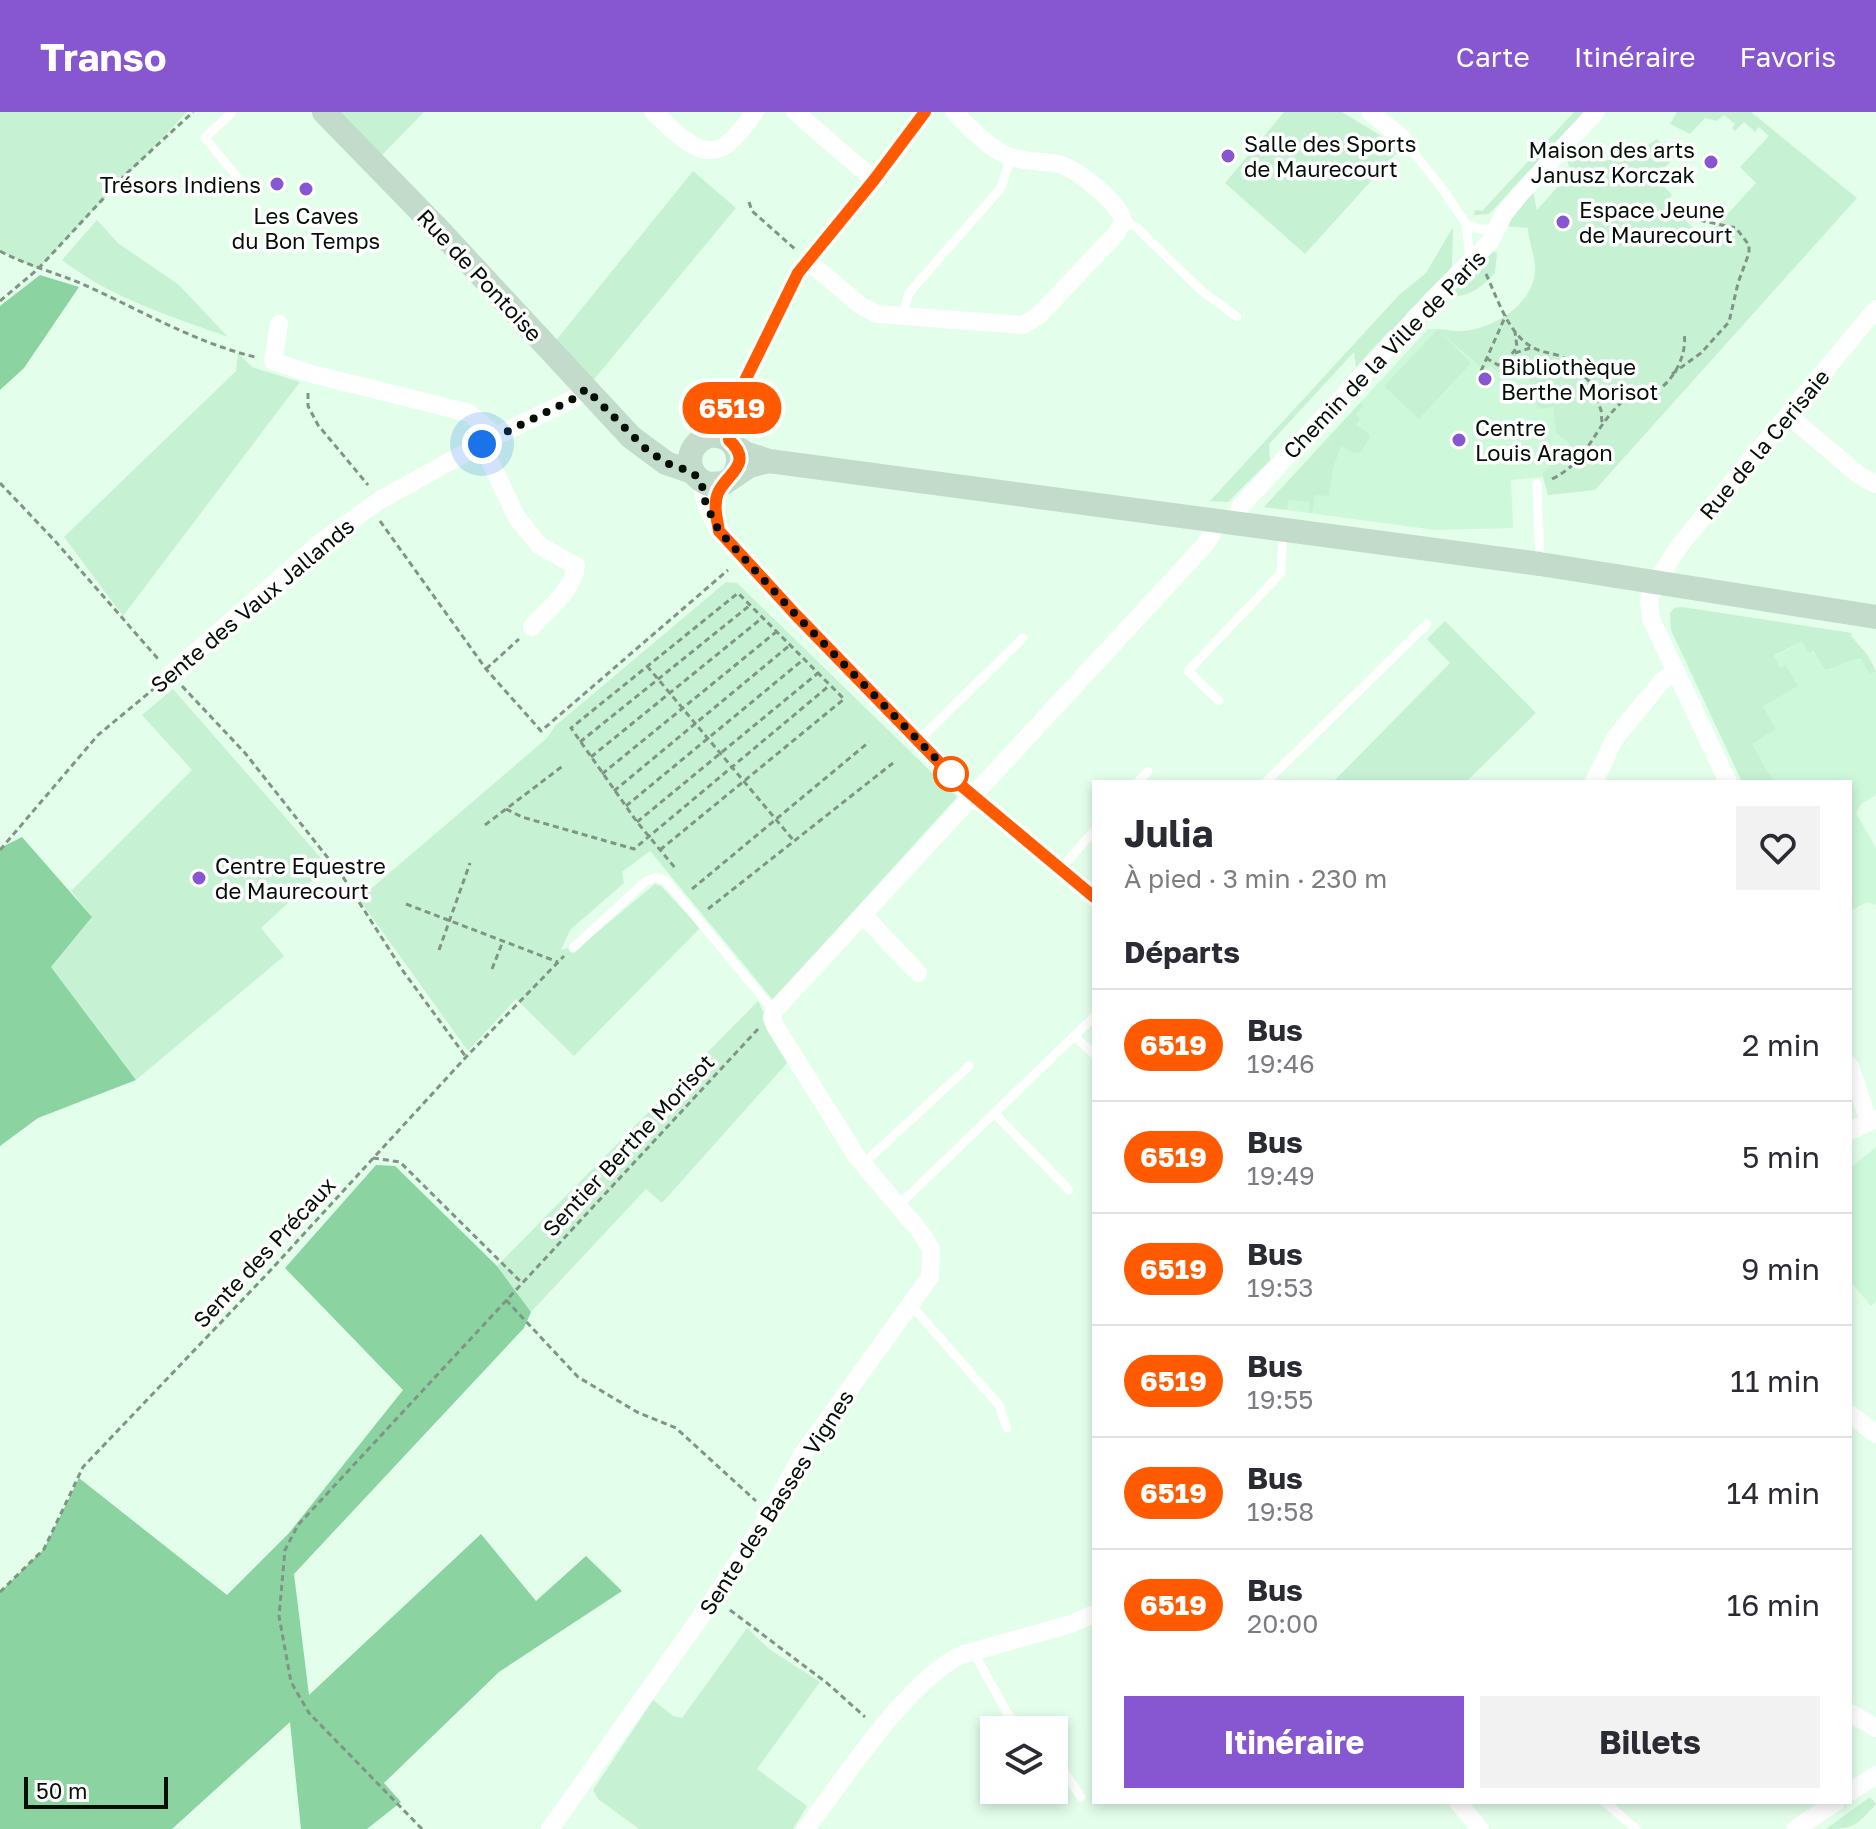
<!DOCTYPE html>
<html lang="fr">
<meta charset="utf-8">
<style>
:root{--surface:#fff;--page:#f2f2f3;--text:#2b2b33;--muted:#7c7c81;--line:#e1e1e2;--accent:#8657d0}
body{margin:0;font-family:"Golos Text",sans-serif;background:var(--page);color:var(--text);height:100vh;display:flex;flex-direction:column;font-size:30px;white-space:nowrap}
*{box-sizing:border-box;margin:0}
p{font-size:26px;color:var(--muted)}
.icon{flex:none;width:44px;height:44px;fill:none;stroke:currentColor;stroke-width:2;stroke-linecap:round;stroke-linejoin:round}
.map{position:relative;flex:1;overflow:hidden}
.details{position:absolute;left:1092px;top:668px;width:760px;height:1024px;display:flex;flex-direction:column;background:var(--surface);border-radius:0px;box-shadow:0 4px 12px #0003}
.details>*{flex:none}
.badge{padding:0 16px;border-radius:26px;font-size:28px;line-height:52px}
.tools{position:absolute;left:980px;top:1604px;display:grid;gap:16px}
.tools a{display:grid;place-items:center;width:88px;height:88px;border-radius:0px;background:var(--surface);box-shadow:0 4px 12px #0003;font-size:40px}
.scale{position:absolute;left:24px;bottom:20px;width:144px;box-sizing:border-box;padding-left:8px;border:4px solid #040f07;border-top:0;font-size:22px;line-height:28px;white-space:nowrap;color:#040f07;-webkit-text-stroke:6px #fff;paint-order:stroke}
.you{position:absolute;width:40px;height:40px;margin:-20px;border:6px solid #fff;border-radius:50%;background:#1a73e8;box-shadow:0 0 0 12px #1a73e833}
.map>.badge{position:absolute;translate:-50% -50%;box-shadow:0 0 0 4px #fff}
h2{padding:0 32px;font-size:30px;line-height:72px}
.round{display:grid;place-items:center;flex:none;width:84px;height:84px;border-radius:0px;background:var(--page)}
.summary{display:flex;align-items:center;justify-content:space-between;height:136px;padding:0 32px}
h1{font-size:38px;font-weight:700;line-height:60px}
.action{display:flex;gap:16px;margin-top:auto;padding:16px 32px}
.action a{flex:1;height:92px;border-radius:0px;background:var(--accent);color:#fff;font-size:32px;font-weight:700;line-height:92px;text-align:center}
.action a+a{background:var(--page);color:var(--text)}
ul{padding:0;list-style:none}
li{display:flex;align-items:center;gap:24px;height:112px;padding:0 32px;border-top:2px solid var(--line)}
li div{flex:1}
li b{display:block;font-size:30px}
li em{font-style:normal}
li .badge{min-width:88px;font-weight:700;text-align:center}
header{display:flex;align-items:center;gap:48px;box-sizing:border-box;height:112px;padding:0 40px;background:var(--accent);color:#fff}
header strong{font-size:38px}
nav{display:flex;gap:44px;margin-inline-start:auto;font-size:28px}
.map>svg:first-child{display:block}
.built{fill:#cef8da}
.green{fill:#c6f2d3}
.forest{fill:#8bd4a2}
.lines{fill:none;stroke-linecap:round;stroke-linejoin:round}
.path{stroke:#819586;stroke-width:3;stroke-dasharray:6 4;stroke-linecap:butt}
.lane{stroke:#fff;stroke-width:9}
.street{stroke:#fff;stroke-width:18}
.secondary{stroke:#c2dbcb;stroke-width:24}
.line-casing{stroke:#fff;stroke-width:18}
.line{stroke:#ff5a00;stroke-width:12}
.walk{stroke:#040f07;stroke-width:8;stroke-dasharray:0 14.4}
.poi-dot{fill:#8657d0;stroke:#fff;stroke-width:3}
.stop-dot{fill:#fff;stroke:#ff5a00;stroke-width:4}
.labels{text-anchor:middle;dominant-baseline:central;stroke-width:7;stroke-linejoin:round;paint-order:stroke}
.poi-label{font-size:22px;fill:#040f07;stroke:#fff;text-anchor:start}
.street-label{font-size:22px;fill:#040f07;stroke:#fff}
</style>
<header>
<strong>Transo</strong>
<nav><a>Carte</a><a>Itinéraire</a><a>Favoris</a></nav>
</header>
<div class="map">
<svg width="1876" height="1717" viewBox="0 0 1876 1717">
<rect width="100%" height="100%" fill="#e3feea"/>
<path class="built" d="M1428,217H1436L1473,249L1489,254L1500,263L1523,253L1529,254V270L1553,295L1556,321L1570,331L1542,362V365L1511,368L1513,416L1436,418L1264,395Z
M1802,529L1830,558L1850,547H1861L1876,559V683L1861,692L1856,701L1876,736V793L1867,790L1850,799V670H1774L1752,632L1776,617L1763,594L1785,553L1780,557L1774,545Z
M1876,1035V1190L1871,1194L1850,1169V1056Z"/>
<path class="green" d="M0,0H187L38,157L0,139Z
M340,0H424L381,44Z
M1284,0H1342L1401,36L1305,142L1225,71Z
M1574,0H1585L1489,102L1474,103L1475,98L1482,99Z
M1677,0H1751L1857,86L1595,378L1548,383L1542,362L1569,331L1556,321L1553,295L1537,297L1536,290L1539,282L1529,270L1528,254L1523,253L1500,263L1490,254L1485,259L1441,221L1471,251L1419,307L1384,274L1437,218L1436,217C1444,217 1453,220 1461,219C1492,218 1533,193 1535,159C1536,145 1528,129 1528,116L1503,114L1532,75L1537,98L1570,61L1566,40L1581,26V43C1604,57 1636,42 1657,27L1675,45L1655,65L1672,83L1666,90L1705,127L1756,71L1740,55L1769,24L1759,15L1755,20L1744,10L1735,19L1732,16L1735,12L1724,3L1717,9L1705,6L1690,22L1670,12Z
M693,59L736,96L586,277L549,237Z
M97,108L118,131L179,173L228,225C170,204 111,186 62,148Z
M1453,115L1452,154L1447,162L1407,201L1398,218H1390L1356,255L1354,240L1269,332L1270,348L1228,390L1210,389L1399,183L1426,161Z
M1493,139L1497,141L1495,161C1484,173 1470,185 1454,184L1450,181Z
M238,241L252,255L300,270L123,504L64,425L236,259Z
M1360,291L1364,293L1356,302L1360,307L1356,313L1367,320L1370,325L1361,340L1354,341L1341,334L1333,356L1329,384L1315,383L1312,401H1309L1310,390L1288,388L1287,398L1264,395Z
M726,470L737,471L957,685L773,888L650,739L622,760L624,771L570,818L561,838L585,830L655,772L661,774L700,816L574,944L516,887L468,939L359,787L547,626L555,614Z
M1682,495L1852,521L1851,524L1866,541L1876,559L1870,562L1861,547C1845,546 1838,558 1825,557L1813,539L1809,541L1802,529L1774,544L1780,556L1786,553L1798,574L1763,594L1776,617L1752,632L1774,670H1742L1671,518L1670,501L1674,496Z
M1445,509L1536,601L1466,670H1333L1450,551L1427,527Z
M173,577L328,754L261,816L284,844L136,968L51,855L92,805L71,779L192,658L142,603Z
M758,889L788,950L662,1091L646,1077L531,1200L497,1154Z
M747,1516L769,1537L820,1570L757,1657L807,1694L793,1717H639L598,1687L593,1678L653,1588L673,1604L682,1606Z
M1870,1685L1876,1692C1857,1713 1854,1717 1826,1717Z"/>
<path class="forest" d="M40,163L79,175L24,256L0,278V194Z
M22,725L92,805L51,855L136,968L38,1006L0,1034V736Z
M376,1053L395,1054L497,1154L531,1200L524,1216L294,1462L309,1583L481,1422L536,1489L586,1444L622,1479L499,1560L384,1671L401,1690L367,1717H301L290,1610L172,1717H0V1480L44,1437L79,1366L227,1483L289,1421L403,1278L285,1156Z"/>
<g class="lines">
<path class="path" d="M749,90L752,99L796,138
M0,139C26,153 53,160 80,171C137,196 193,230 255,245
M1486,162C1497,185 1508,222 1532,235C1543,242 1556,240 1567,248C1591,266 1592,284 1628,286
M0,189L38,157L127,61L193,0
M1515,241L1530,236
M1486,246L1498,253L1506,250L1511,258
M1506,250L1517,235L1515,220
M1672,262L1701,241L1729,210L1738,171L1749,141V133L1736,116L1703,109L1688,99
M1477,268L1506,203
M1592,276L1601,298L1602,311
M308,281V294L318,313L368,373
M1552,367C1589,349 1593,316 1621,291C1630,283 1640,285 1650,282C1672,274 1688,243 1684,221
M0,371L55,429L159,548
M380,409L486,557L541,619L728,458
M647,554L794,729
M486,557L519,527
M182,574L245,641L343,765L403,859L466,945
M580,630L749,494
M591,645L762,506
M602,662L776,520
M614,679L790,533
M626,694L804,547
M506,697L522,705L634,737L830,573
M637,710L818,561
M485,713L564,653
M0,738L98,623L156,575
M660,738L844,587L738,481L571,616L637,710L676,757
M692,777L869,630
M406,792L558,850
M708,797L893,651
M439,838L470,751
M492,857L503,829
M373,1046L400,1050L522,1171
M506,1188L578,1265L637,1300L676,1316L756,1389
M0,1480L44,1437L83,1355L268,1161L466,945L564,844
M730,1498L827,1571L865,1605
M422,1717L309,1601L291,1570L279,1504L285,1438L298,1413L758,917"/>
<path class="lane" d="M232,0L205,26L238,66
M1409,35L1442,76L1466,112
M1123,108L1136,115L1202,179L1237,205
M1470,147L1466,112L1480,117H1497
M902,204L909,181L1001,76L1011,45
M1537,372L1540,452
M1219,589L1188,559L1281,461L1283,421
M918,629L1023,526
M1138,670L1148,659
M1266,670L1427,512
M1060,757L1094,719
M573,836L645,770L656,765L666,769L774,899
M1074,924L1094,942
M994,1001L1069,1078
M863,1052L969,954
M899,1093L1094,905
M911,1193L999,1293L1007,1316
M973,1539L1010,1606L1034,1618
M1054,1644L1081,1685
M1605,1690L1636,1717"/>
<path class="street" d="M653,0C673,17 704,56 731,29C740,21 747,10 755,0
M795,0L874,68
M1370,0L1402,26L1409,35
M808,149L861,194L877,202L1023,213L1038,204L1117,121L1123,108C1118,90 1076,56 1058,52C1042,49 1023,50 1008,44C987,35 970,15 954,0
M279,212L273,249L312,262L469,301L496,324
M1788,303L1860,364L1876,372
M708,324L732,295L798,161L874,68L925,0
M482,332L517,406L540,434L576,454C573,479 548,497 532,515
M701,369L706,393L719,419L795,502L964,676L1094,785
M1237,411L1240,395L1438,182L1490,130L1504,102L1520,82L1596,0
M171,562L321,430L380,388L496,324L573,287L586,277
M1594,670L1615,626L1662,569L1676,559
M1728,670L1651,507L1649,487L1656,470L1680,433L1876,197
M864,804L918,861
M1850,954L1869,1010
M1850,1019L1876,1007
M1850,1302L1876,1322
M1850,1601L1876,1616
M1850,1680L1876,1663
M1458,1690L1480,1717
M550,1717L714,1486L770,1402L802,1343L930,1165L931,1137L922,1122L857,1045L775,914L772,906L774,899L1203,435L1211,424L1215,408
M806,1717C844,1667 906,1570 961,1543L1071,1512L1094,1502
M1795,1717L1836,1690"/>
<path class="secondary" d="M324,0L439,118L631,325L666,351L692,360
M736,335L747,342L769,349L1540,452L1876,505
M734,363C745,341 732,321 708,324C684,335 684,362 708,372L724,371L749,354L769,349"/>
</g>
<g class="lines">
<defs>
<path id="line" d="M925,0L874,68L798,161L732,295L729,328C755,352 726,362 718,381C713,393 717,407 719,419L795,502L964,676L1094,785"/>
</defs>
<use href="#line" class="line-casing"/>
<use href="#line" class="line"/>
<path class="walk" d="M482,332L573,287L586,277L646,337L666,351L692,360L701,369L706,393L719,419L795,502L951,662"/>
</g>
<g class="poi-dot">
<circle cx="1228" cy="44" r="8"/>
<circle cx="1711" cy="50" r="8"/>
<circle cx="277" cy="72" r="8"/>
<circle cx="306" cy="77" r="8"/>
<circle cx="1563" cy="110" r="8"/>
<circle cx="1485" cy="267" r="8"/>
<circle cx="1459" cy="328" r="8"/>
<circle cx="199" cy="766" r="8"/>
</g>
<circle class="stop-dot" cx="951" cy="662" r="16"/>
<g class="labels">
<g class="poi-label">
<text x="1244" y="31">Salle des Sports<tspan x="1244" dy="25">de Maurecourt</tspan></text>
<text x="1695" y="37" text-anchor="end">Maison des arts<tspan x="1695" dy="25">Janusz Korczak</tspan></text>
<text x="261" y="72" text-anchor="end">Trésors Indiens</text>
<text x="1579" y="97">Espace Jeune<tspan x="1579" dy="25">de Maurecourt</tspan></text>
<text x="306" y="103" text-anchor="middle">Les Caves<tspan x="306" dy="25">du Bon Temps</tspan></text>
<text x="1501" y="254">Bibliothèque<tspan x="1501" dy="25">Berthe Morisot</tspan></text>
<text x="1475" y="315">Centre<tspan x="1475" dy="25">Louis Aragon</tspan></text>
<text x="215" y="753">Centre Equestre<tspan x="215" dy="25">de Maurecourt</tspan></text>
</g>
<g class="street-label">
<text transform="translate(480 163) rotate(47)">Rue de Pontoise</text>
<text transform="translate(1384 242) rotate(-46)">Chemin de la Ville de Paris</text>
<text transform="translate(1764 332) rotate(-50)">Rue de la Cerisaie</text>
<text transform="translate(252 493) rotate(-40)">Sente des Vaux Jallands</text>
<text transform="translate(628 1033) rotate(-47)">Sentier Berthe Morisot</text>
<text transform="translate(264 1140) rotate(-47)">Sente des Précaux</text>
<text transform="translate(776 1390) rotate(-57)">Sente des Basses Vignes</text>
</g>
</g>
</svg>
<div class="tools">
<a><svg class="icon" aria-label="layers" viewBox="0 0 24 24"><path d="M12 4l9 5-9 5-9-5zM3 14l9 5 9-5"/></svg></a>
</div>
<div class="scale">50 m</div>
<div class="you" style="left:482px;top:332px"></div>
<b class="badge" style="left:732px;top:296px;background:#ff5a00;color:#fff">6519</b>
<section class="details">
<div class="summary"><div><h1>Julia</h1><p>À pied · 3 min · 230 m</p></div><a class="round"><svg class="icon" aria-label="heart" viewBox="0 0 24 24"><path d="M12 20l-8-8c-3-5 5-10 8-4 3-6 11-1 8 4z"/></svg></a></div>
<h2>Départs</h2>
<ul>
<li><span class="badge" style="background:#ff5a00;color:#fff">6519</span><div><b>Bus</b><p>19:46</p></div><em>2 min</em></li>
<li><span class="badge" style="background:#ff5a00;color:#fff">6519</span><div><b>Bus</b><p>19:49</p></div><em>5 min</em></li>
<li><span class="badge" style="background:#ff5a00;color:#fff">6519</span><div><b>Bus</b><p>19:53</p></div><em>9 min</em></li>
<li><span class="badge" style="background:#ff5a00;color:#fff">6519</span><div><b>Bus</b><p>19:55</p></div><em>11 min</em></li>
<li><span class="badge" style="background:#ff5a00;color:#fff">6519</span><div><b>Bus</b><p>19:58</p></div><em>14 min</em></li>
<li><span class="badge" style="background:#ff5a00;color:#fff">6519</span><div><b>Bus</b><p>20:00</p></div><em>16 min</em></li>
</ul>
<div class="action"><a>Itinéraire</a><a>Billets</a></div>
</section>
</div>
